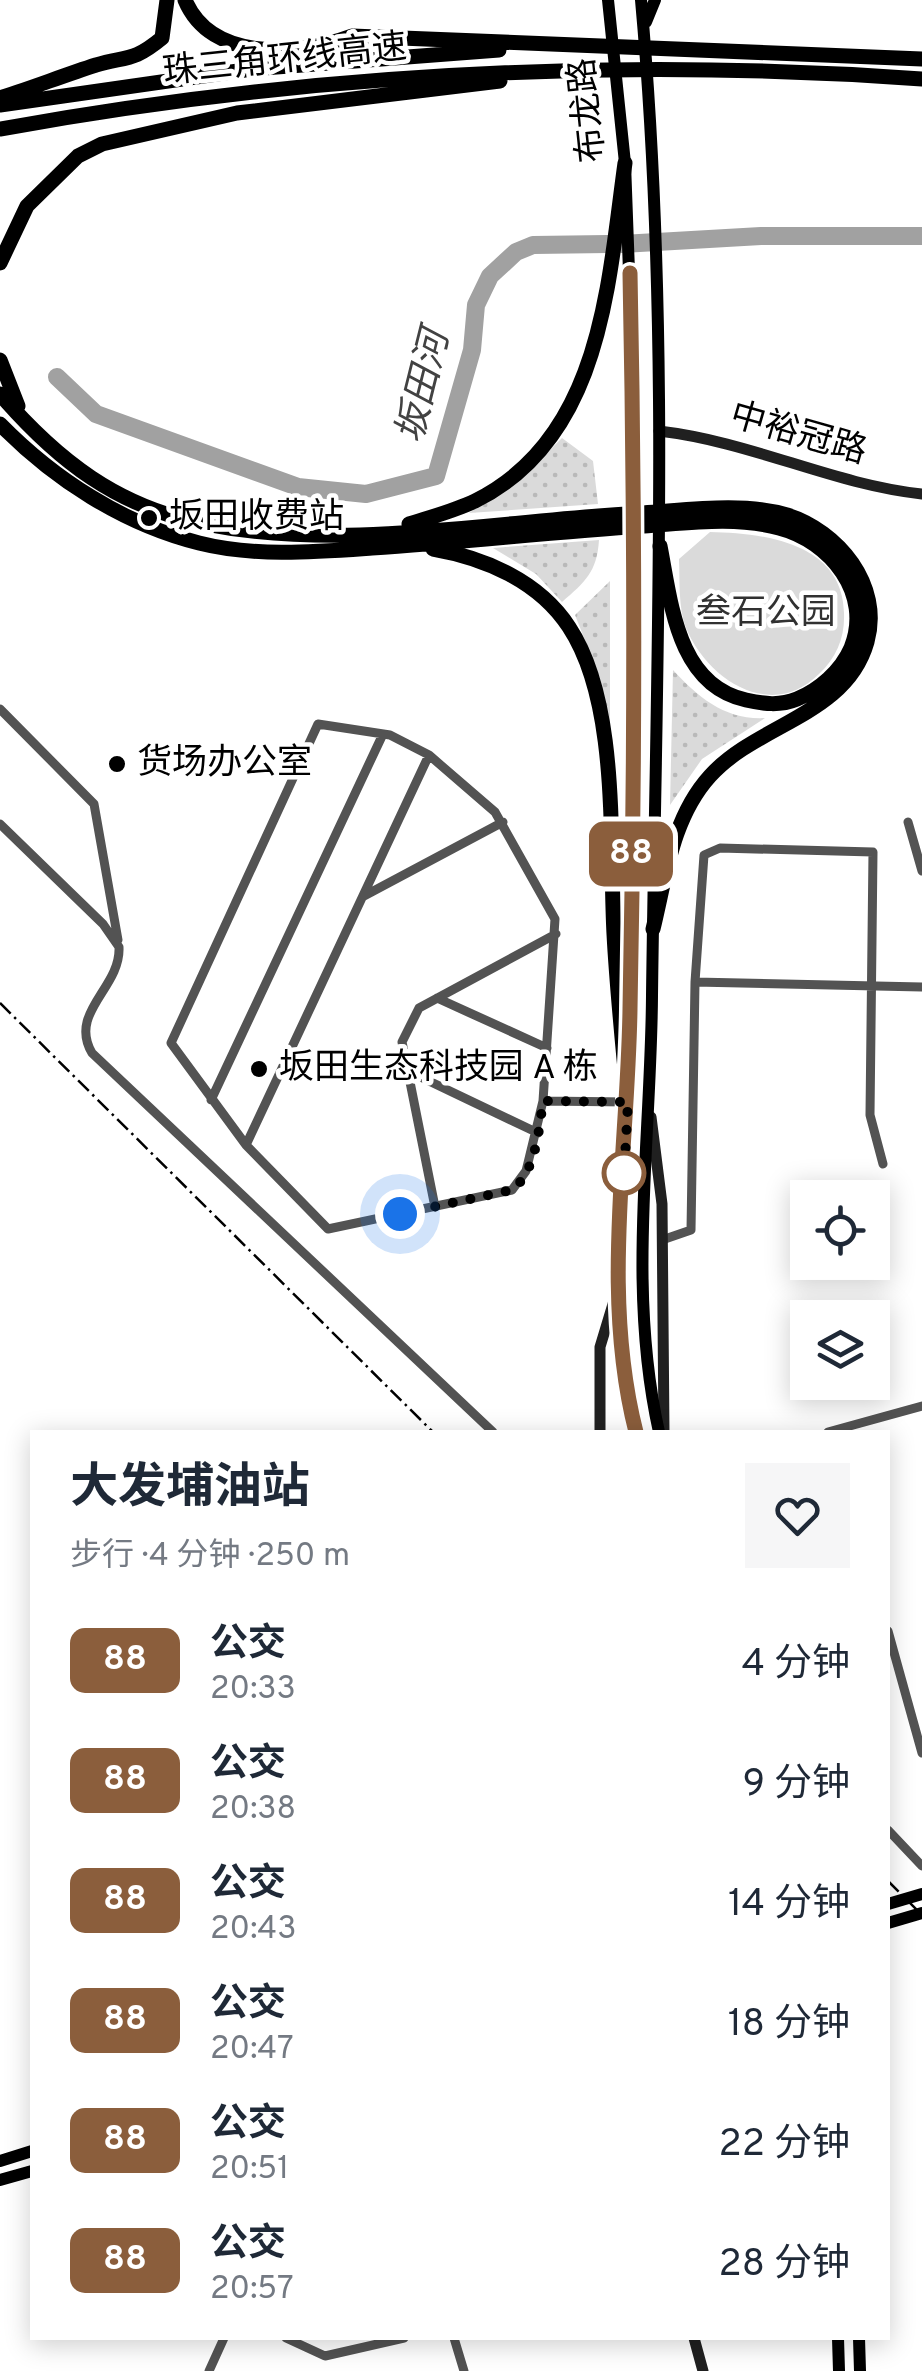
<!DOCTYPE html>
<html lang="zh">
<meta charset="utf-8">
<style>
:root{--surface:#fff;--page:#f6f6f7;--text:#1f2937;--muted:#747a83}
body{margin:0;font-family:Overpass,"Noto Sans SC",sans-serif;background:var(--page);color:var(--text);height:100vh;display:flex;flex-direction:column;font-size:38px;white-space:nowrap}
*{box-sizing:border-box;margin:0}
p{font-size:32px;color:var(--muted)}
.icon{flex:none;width:55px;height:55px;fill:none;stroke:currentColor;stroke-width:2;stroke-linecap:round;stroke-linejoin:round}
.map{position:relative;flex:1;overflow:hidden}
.details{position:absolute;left:30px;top:1430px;width:860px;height:910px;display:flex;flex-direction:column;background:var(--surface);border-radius:0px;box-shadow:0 5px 25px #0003}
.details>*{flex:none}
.badge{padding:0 20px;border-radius:15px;font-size:35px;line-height:65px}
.controls{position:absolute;left:790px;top:1180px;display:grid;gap:20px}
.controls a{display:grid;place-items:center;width:100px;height:100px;border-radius:0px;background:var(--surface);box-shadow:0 5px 25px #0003;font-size:50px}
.you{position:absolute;width:50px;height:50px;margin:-25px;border:8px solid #fff;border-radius:50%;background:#1a73e8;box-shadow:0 0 0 15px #1a73e833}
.map>.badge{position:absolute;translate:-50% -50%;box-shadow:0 0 0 5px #fff}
.round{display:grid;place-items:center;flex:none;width:105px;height:105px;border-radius:0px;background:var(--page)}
.headline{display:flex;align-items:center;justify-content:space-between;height:170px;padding:0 40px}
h1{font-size:48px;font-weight:700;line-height:75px}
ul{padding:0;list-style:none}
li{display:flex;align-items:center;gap:30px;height:120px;padding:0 40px}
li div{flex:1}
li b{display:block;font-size:38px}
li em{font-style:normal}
li .badge{min-width:110px;font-weight:700;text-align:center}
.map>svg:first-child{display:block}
.grass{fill:url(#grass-dots)}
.park{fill:#dadada}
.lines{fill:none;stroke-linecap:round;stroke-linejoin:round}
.river{stroke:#a1a1a1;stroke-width:18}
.street{stroke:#535353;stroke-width:9}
.secondary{stroke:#202020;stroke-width:11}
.primary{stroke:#000;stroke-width:12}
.highway{stroke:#000;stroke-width:15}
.rail{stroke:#000;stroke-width:2.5;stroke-dasharray:15 5 2.5 5;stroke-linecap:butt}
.line-casing{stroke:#fff;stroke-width:22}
.line{stroke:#8b5e3c;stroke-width:15}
.walk{stroke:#000;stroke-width:10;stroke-dasharray:0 18}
.poi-dot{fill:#000;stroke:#fff;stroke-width:4}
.stop-dot{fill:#fff;stroke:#8b5e3c;stroke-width:5}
.labels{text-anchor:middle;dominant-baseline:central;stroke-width:9;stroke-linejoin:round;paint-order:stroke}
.street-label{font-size:35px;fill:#000;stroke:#fff}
.poi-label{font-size:35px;fill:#000;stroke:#fff;text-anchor:start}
.park-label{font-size:35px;fill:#313131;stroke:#fff}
.water-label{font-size:38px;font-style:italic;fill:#424242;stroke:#fff}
</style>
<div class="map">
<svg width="922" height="2371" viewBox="0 0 922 2371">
<defs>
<pattern id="grass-dots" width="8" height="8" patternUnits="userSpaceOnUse" patternTransform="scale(2.5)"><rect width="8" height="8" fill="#dadada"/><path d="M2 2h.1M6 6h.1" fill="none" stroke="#b9b9b9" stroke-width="1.8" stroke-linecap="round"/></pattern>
</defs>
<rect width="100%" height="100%" fill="#fff"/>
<path class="grass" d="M562,438L593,461L598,504L469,513L519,480Z
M599,540C597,572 585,582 562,602L536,574L493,548Z
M610,581V728L600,678L575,615Z
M673,670C699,698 725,720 765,718L702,759L670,805Z"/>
<path class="park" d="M710,532C764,533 843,543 844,613C845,637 837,657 819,674C771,722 707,679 686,628C678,607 680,581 679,559Z"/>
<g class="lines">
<path class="river" d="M622,244L761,236H922
M57,377L96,414L298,487L366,494L436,476L472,350L476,305L490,276L516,252L533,245L608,244"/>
<path class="street" d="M0,709L94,804L118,940
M318,724L390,735L429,755L495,812L555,919L543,1101L526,1171L512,1190L328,1229L246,1145L171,1043Z
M908,822L922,871
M0,824L103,924L119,947C121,988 68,1012 92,1053L493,1432
M364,896L503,822
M695,982L922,987
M437,998L547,1048
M408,1071L538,1133
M211,1100L383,734
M543,1101L628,1102
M246,1145L429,755
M435,1207L402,1042L419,1008L556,934
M662,1240L691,1230L695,982L704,855L720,848L873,852L870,1115L883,1164
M828,1432L922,1406
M888,1631L922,1753
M888,1830L922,1866
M286,2338L325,2356L404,2338
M454,2338L464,2371
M209,2371L224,2338"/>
<path class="secondary" d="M659,431C753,442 831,484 922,494
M651,1117L662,1204L664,1432
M600,1432V1347L616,1294
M694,2338L703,2371"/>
<path class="primary" d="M608,0L625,163L636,462L629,1051
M641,0C671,331 656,664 652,996C651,1142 627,1289 659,1432
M646,22L655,0
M629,1096L617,1290L636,1432
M888,1904L922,1894
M888,1923L922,1913
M0,2161L32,2151
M0,2180L32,2171
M838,2338L839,2371
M859,2338L860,2371"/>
<path class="highway" d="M185,0C211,62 298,56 352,36L922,59
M3,97C34,87 65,75 96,65C127,56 133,62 162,38L167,0
M0,105L252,69L499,50
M0,129C304,74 614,57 922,79
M0,263L27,206L78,156L102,144L237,113L500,81
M0,360L18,406
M0,394C57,460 118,508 206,524C349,552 499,520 643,513C689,510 742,502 787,515C838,531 883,585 867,642C846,716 758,723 710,776C672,818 666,876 653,929
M0,424C54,479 123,524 199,543C254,557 315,552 372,548C463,542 553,532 644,526C688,523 735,516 779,528C830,541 873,594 851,648C841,671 819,690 797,699C780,706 764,704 746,700C677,685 671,602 660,546
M409,524C431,517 454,511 475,501C602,438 608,284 625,163
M433,549C485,558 539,581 569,627C620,704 609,845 614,934C617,991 623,1046 628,1102"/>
<path class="rail" d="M0,1003L433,1432
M888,1881L922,1915"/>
</g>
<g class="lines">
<defs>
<path id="line" d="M630,273C635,518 635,764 630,1009C628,1149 601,1295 636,1432"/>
</defs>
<use href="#line" class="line-casing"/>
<use href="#line" class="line"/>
<path class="walk" d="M400,1214L512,1190C536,1172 539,1129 543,1101L628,1102L624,1177V1173"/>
</g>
<g class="poi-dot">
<circle cx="149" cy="518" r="10"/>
<circle cx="117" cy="764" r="10"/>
<circle cx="259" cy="1069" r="10"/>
</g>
<circle class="stop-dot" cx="624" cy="1173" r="20"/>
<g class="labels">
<g class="street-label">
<text transform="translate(285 61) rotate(-6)">珠三角环线高速</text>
<text transform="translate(589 110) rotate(-96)">布龙路</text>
<text transform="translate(798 435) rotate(16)">中裕冠路</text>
</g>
<g class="poi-label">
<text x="169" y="518">坂田收费站</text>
<text x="137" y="764">货场办公室</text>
<text x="279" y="1069">坂田生态科技园 A 栋</text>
</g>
<g class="park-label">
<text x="766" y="614">叁石公园</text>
</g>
<g class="water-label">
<text transform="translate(425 387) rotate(-76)">坂田河</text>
</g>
</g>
</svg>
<div class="controls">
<a><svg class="icon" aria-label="locate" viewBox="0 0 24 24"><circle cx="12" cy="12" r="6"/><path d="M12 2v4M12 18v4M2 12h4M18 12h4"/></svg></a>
<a><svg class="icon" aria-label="layers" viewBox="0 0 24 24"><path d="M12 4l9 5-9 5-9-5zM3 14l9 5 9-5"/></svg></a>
</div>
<div class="you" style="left:400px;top:1214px"></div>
<b class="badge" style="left:631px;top:854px;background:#8b5e3c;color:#fff">88</b>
<section class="details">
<div class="headline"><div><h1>大发埔油站</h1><p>步行 · 4 分钟 · 250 m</p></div><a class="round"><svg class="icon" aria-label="heart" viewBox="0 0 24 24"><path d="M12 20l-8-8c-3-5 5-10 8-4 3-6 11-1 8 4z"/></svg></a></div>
<ul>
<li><span class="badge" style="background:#8b5e3c;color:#fff">88</span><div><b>公交</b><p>20:33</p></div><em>4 分钟</em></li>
<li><span class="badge" style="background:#8b5e3c;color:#fff">88</span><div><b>公交</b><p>20:38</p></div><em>9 分钟</em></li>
<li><span class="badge" style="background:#8b5e3c;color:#fff">88</span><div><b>公交</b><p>20:43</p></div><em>14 分钟</em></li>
<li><span class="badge" style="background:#8b5e3c;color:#fff">88</span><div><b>公交</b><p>20:47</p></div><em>18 分钟</em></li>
<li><span class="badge" style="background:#8b5e3c;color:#fff">88</span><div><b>公交</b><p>20:51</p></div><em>22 分钟</em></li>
<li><span class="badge" style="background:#8b5e3c;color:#fff">88</span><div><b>公交</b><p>20:57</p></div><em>28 分钟</em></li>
</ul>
</section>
</div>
